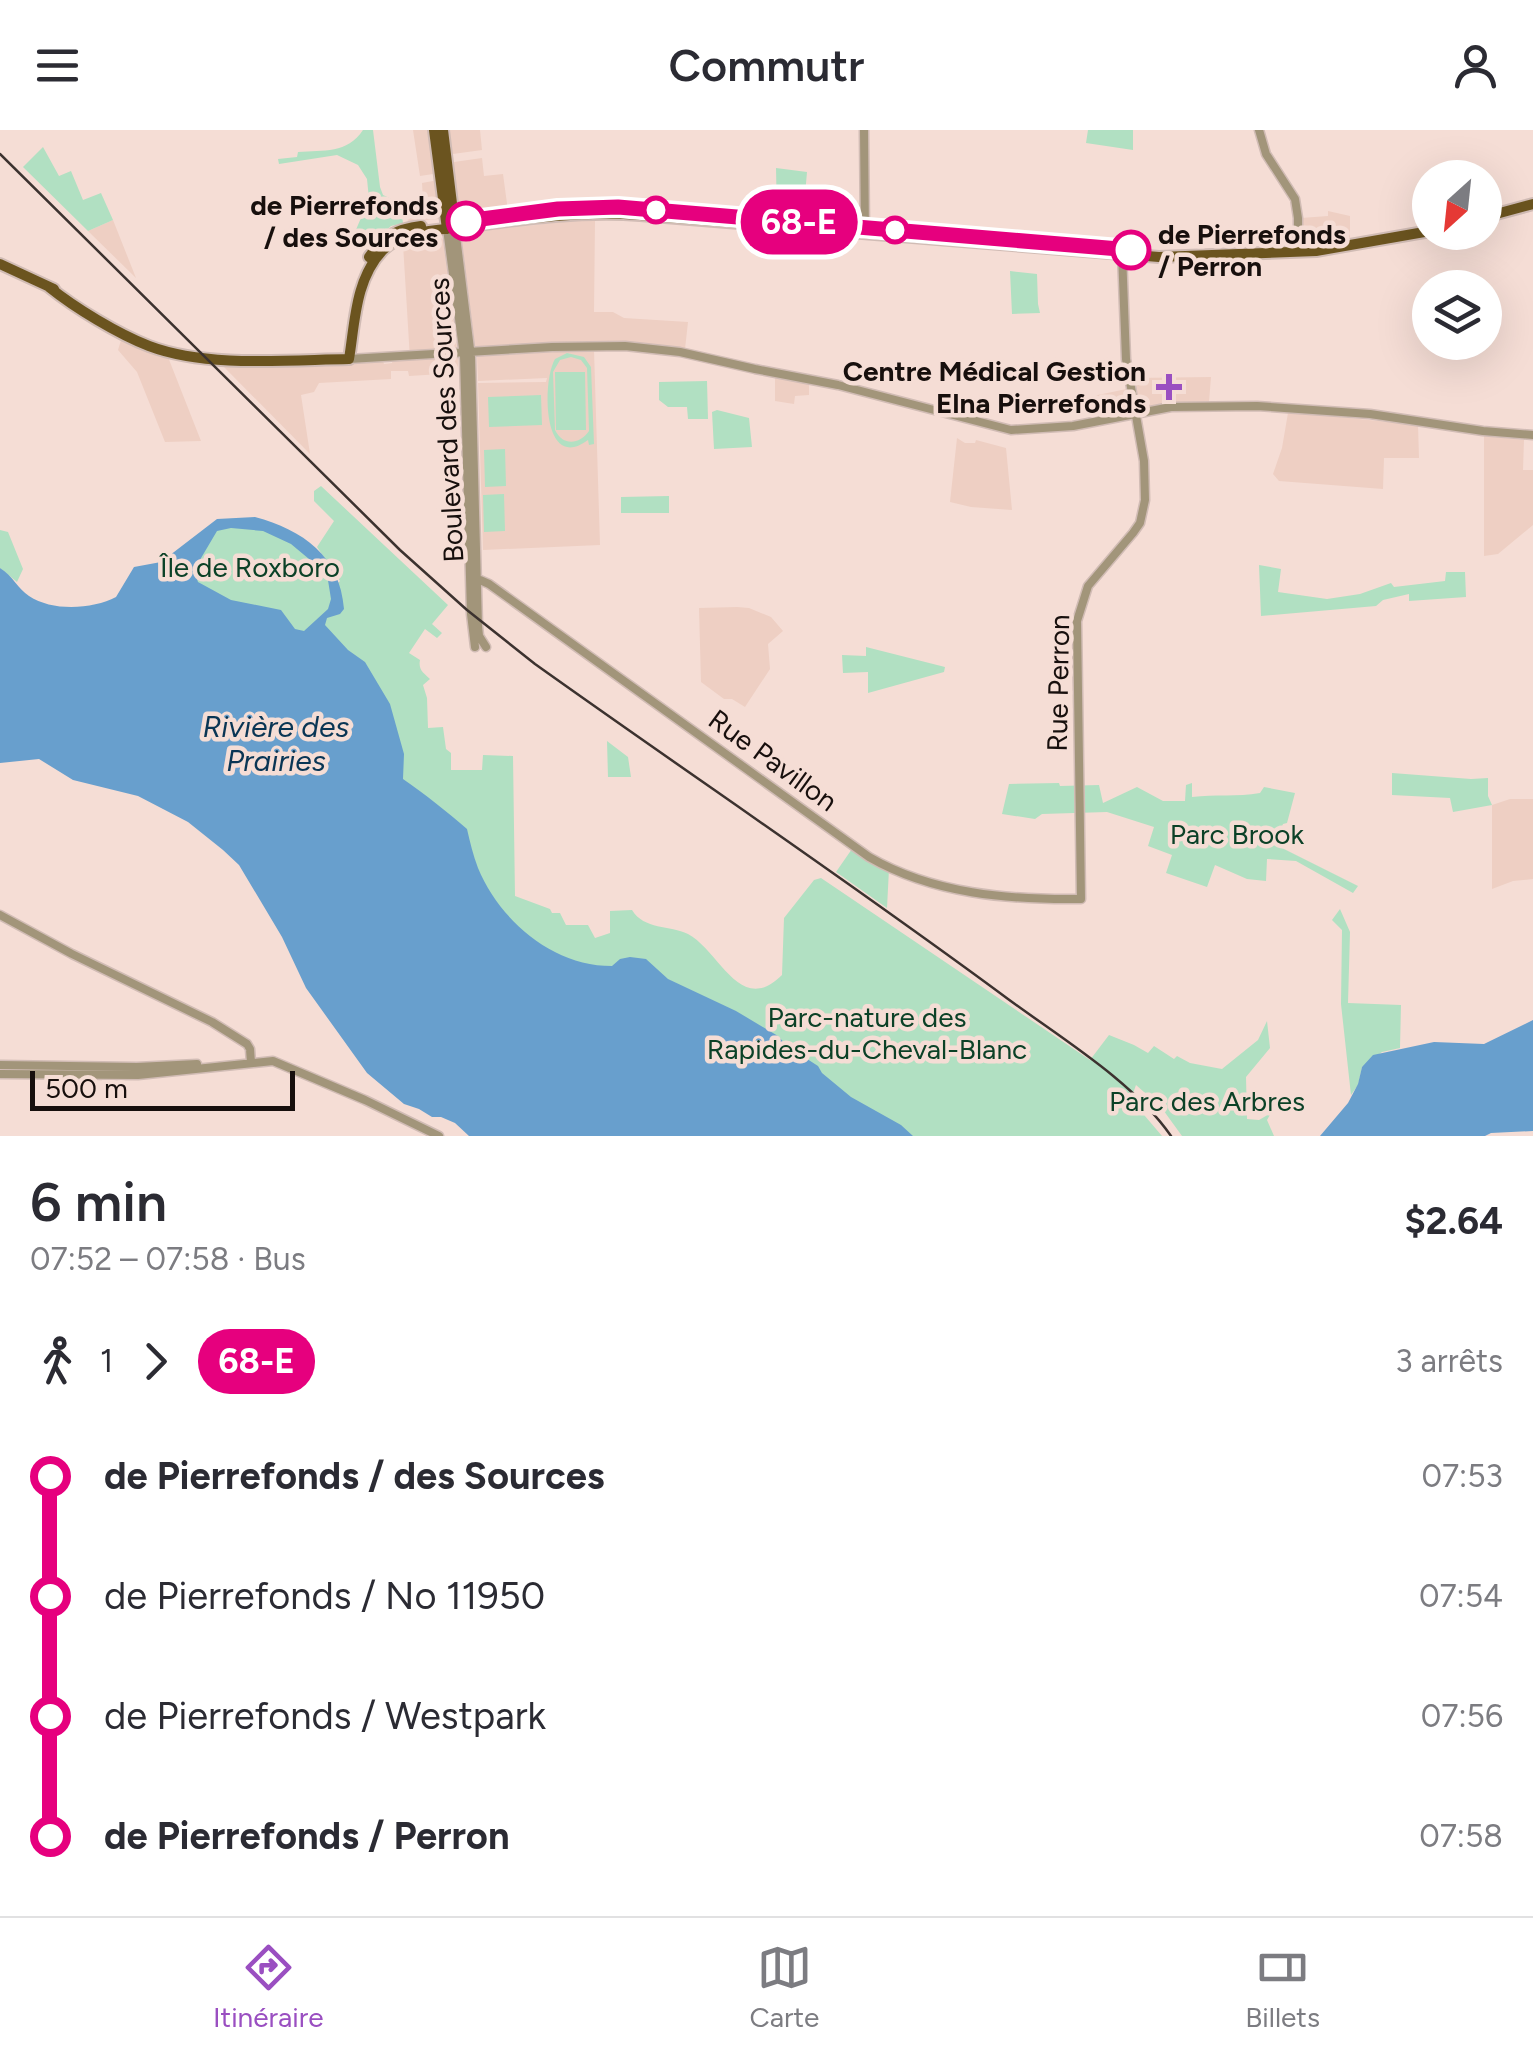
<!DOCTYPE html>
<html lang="fr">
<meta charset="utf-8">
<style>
:root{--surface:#fff;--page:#f7f7f7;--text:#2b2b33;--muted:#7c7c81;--line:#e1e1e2;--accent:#9a4fc1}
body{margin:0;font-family:Figtree,sans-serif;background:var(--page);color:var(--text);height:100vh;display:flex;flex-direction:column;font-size:38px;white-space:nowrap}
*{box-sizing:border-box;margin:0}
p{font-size:32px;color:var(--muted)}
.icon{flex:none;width:55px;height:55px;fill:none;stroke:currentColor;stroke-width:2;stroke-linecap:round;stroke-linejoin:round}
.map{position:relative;height:1006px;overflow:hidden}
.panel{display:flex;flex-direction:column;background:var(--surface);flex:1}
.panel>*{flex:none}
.badge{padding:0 20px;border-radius:32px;font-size:35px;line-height:65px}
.needle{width:65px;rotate:207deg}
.controls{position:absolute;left:1412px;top:30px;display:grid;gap:20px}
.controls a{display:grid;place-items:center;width:90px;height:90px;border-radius:50%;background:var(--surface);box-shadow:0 10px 40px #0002;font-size:50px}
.scale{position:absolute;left:30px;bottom:25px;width:265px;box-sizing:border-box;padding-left:10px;border:5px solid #170f0d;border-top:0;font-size:28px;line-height:35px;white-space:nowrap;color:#170f0d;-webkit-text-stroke:8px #f5ddd5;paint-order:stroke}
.map>.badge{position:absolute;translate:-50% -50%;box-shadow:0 0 0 5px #fff}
.legs{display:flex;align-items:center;gap:15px;height:110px;padding:0 30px;font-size:32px}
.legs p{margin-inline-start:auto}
.headline{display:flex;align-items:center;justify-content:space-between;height:170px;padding:0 30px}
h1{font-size:55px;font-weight:600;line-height:75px}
ul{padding:0 30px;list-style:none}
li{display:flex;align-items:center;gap:35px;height:120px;font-size:38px}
li i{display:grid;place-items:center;width:15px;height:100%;margin:0 12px;background:currentColor}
li i::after{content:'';width:25px;height:25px;margin:-12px;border:8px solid;border-radius:50%;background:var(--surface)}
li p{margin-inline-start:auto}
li:first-child i{background:linear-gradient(#0000 50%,currentColor 0)}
li:last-child i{background:linear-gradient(currentColor 50%,#0000 0)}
header{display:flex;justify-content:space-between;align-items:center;height:130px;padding:0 30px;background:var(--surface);font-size:45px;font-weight:600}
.dock{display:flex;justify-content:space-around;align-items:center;height:140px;border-top:2px solid var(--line);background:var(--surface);font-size:28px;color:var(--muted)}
.dock a{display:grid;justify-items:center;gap:5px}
.dock .on{color:var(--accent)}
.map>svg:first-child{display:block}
.built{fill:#eecfc3}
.green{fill:#b1e0c2;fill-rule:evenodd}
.water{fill:#689fcd;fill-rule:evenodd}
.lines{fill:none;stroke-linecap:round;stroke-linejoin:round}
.minor-casing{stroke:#d1bcb5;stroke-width:11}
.major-casing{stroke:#d1bcb5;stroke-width:14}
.minor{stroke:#a2957a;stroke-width:8}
.major{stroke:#6b541f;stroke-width:10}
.tram{stroke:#3c322f;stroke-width:2.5}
.line-1-casing{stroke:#fff;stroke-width:22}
.line-1{stroke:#e6007e;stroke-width:15}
.stop-1-dot{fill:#fff;stroke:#e6007e;stroke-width:5}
.poi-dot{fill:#9a4fc1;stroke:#f5ddd5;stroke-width:4}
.labels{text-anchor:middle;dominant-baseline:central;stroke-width:9;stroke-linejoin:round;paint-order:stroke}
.stop-label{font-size:28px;font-weight:bold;fill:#170f0d;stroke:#f5ddd5;text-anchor:end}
.poi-label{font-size:28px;font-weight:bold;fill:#170f0d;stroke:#f5ddd5;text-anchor:end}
.street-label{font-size:28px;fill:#170f0d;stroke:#f5ddd5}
.park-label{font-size:28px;fill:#0b4127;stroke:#f5ddd5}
.water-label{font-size:30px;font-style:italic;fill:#093554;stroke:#f5ddd5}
</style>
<header><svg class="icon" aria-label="menu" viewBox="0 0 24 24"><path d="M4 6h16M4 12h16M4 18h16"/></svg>Commutr<svg class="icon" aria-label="person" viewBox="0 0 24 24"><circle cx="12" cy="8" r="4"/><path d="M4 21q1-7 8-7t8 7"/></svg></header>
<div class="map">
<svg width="1533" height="1006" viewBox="0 0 1533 1006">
<rect width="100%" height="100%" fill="#f5ddd5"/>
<path class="built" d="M413,0H430L433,44L420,46Z
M448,0H480L482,20L453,24L450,22Z
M482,28L484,46L503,44L508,81L461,87L458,85L452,36L454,32Z
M433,51L436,52L440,89L408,92L405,73L423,69L422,53Z
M1328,81L1350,86V109L1306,112V110H1302L1301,88L1328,86Z
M113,90L136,148L88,101Z
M581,90L595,91L594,182H613L624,188L688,192L685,219L650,214L586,211L475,217L461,103Z
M441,107L443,110L457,218L454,219V227L458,228V243L409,246L408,241H391V249L319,253L314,262L301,265L310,324L221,234L290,237L383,231L384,234L392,233L393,229H410L403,114L406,111Z
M122,207L168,227L201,311L165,312L137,242L118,220Z
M594,220L600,415L483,420L478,253L546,252L547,248L478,251L477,226Z
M775,246L806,253L809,255V265L795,266L794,274L775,271Z
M1211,247L1209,272H1180L1142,278L1138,275L1130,276L1129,281L1096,287L1093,266L1136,257L1134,248Z
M1290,282L1418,295L1419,328H1384L1383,359L1279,351L1273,344L1282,318L1288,283Z
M1484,306L1524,310L1523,340H1533V395L1498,424L1484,426Z
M957,308L965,313H975L976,310L1006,318L1012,380L971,377L950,372Z
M737,477L749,478L771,487L783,501L768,514L770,539L745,577L732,569H724L701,552L699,478Z
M1510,669H1533V749L1513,751L1492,759V675Z"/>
<path class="green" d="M363,0H373L380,57L383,65L400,73L403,93L391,96L373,112L338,97L339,94L355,102L369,69L367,49L358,35L337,25L279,34L278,29L297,27L298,22C324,20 347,24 363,0Z
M1088,0H1133V20L1086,13Z
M43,17L59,46L71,41L83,70L101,63L113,90L88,101L23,37Z
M776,38L807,42L803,88L777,86Z
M1010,141L1037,144L1038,174L1040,183L1012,184Z
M567,223L584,227L591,237L594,314L589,315L588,310C542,344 542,251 555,229ZM571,227L581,230L587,238L589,301C579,315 563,316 555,300L553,242L560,230Z
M555,242H585L586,300H556Z
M707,251L708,289H688L687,277H668L659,270V252Z
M541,265L542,295L489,297L488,267Z
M717,280L749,288L752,317L714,319L712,282Z
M505,319L506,356L485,357L484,320Z
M321,356L448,475L432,494L442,503L437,508L425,499L409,523L420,530C418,540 424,543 430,549L423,555L427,568L428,598L443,597L446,619L451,623V640H482L483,625L513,626L515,766L550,779L552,783H560L566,795H588L595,808L610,803V781L632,780C644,800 670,795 688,804C720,821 740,887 782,845L784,788L814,750L821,748L1090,930L1109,905L1134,915L1148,923L1154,916L1174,929L1177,926L1190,933L1222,939L1258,910L1267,891L1270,918L1246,947L1247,989L1259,990L1271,983L1267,990L1274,1006H1182L1161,977L1136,955L1130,972L1139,979L1162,1006H830L514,825L175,459L214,397L259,394L318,428L335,456L340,451L317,417L334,391L314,371V361Z
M504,364L505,401L484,402L483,365Z
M669,366V383H621V367Z
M0,400L8,402L23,439L17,452L0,438Z
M1259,435L1281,439L1278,462L1327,469L1360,464L1391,453L1394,457L1445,451L1446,442H1465L1466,467L1409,471V464L1383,470L1376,476L1261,486Z
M866,517L945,537L944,542L868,563V542L843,543L842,525L866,526Z
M607,611L628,627L631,647H608Z
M1392,643L1471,649L1488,648V666L1492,675L1453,682L1450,668L1392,665Z
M1059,653L1060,656L1099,655L1103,673L1137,657L1163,671H1185L1186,655L1192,653V667C1215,664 1237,667 1260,663L1264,657L1295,663L1287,693L1283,694L1276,712L1280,717L1358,756L1353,763L1296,731L1267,729L1266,751L1247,749L1215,735L1207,757L1166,743L1172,725L1148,716L1154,697L1107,682L1042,684L1035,689L1002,684L1009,654Z
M854,716L889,739L887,778L836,742Z
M1340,779L1350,802L1348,873L1401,875L1400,918L1382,922L1362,937L1358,955L1351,965L1341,874L1342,800L1332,790Z"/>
<path class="water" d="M255,387C303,400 340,426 344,479L340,484L327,488L325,495L348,520L365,532L390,574L404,624L403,649C426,665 446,681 467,699C470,712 473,725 478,738C500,791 553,836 612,836L620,829L630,827L646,829L668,849L736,881L778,906L787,916L818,936L822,943L851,967L901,995L913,1006H469L455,993L441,987H432L419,979L404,974L367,943L306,858L282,807L239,735L223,720L188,692L138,666L73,650L39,629L0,633V438C13,446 18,459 29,466C53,482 93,479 116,467L134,437L161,432L217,389ZM231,398L263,401L291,414L327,444L331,469L328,479L304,501L295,499L281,480L231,470L198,452L194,440L217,401Z
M1533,890V1001L1491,1003L1485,1006H1320L1348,973L1358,954L1362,937L1373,925L1434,912L1484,914Z"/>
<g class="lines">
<defs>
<path id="minor" d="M864,0L865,104
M1259,0L1266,24L1295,69L1298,88V122
M455,98L471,227L478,496L479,506L486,517
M447,99L464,226L471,484L475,517
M349,229L552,217L625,216L680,222L755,239L838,255L1011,300L1073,296L1171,277L1257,276L1370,284L1483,301L1533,305
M471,449L480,450L489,454L869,727C933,764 1009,770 1081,769L1077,491L1088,456L1133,403L1140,393L1145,370L1144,331L1126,229L1122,123
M0,785L72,824L212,892L247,914L250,919L251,933
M0,935L137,937L197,934
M0,944L138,945L273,931L365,970L439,1006"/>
<path id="major" d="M434,0L447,99
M443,0L455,98
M1485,87L1533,74
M369,127C383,106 397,99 421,96
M0,134L54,159
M49,157C75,178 118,204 149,216C207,238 288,230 349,229C355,193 355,149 383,120C390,113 400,108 409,105C429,99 451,99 471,96C527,88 583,81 640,85L1159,127L1316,121L1430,101"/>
</defs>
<use href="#minor" class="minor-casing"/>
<use href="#major" class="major-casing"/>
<use href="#minor" class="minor"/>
<use href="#major" class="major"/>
<path class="tram" d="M0,24L400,420L467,480L535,534C692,646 853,754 1008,869C1061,908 1134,952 1171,1006"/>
</g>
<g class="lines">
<defs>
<path id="line-1" d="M466,91L558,79L618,77L1131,120"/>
</defs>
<use href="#line-1" class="line-1-casing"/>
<use href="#line-1" class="line-1"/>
</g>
<g class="stop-1-dot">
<circle cx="656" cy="80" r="12"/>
<circle cx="466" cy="91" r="18"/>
<circle cx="895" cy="100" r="12"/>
<circle cx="1131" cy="120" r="18"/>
</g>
<path class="poi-dot" d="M1164 242h10v10h10v10h-10v10h-10v-10h-10v-10h10z"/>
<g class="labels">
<g class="stop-label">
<text x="438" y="75">de Pierrefonds<tspan x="438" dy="32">/ des Sources</tspan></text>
<text x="1158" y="104" text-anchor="start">de Pierrefonds<tspan x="1158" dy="32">/ Perron</tspan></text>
</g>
<g class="poi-label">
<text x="1146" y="241">Centre Médical Gestion<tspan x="1146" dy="32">Elna Pierrefonds</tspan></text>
</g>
<g class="street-label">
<text transform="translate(446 290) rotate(-93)">Boulevard des Sources</text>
<text transform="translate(1058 553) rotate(-89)">Rue Perron</text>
<text transform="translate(773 630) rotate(36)">Rue Pavillon</text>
</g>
<g class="park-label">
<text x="250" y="437">Île de Roxboro</text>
<text x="1237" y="704">Parc Brook</text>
<text x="867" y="887">Parc-nature des<tspan x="867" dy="32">Rapides-du-Cheval-Blanc</tspan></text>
<text x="1207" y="971">Parc des Arbres</text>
</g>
<g class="water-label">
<text x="276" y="596">Rivière des<tspan x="276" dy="34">Prairies</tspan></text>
</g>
</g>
</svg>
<div class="controls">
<a><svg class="needle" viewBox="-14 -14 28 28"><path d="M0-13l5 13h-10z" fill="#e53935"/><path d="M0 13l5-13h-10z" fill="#7c7c81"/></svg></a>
<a><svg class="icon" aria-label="layers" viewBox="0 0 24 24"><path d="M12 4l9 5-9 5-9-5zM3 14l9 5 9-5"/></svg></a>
</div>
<div class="scale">500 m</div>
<b class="badge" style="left:799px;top:92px;background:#e6007e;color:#fff">68-E</b>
</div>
<section class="panel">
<div class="headline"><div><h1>6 min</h1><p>07:52 – 07:58 · Bus</p></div><b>$2.64</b></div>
<div class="legs"><svg class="icon" aria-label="walk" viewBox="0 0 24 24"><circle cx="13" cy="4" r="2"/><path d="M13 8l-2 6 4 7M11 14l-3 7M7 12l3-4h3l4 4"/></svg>1<svg class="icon" aria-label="forward" viewBox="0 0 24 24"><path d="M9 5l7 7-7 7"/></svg><b class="badge" style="background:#e6007e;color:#fff">68-E</b><p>3 arrêts</p></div>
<ul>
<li><i style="color:#e6007e"></i><b>de Pierrefonds / des Sources</b><p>07:53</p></li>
<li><i style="color:#e6007e"></i><span>de Pierrefonds / No 11950</span><p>07:54</p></li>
<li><i style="color:#e6007e"></i><span>de Pierrefonds / Westpark</span><p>07:56</p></li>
<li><i style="color:#e6007e"></i><b>de Pierrefonds / Perron</b><p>07:58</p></li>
</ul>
</section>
<nav class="dock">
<a class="on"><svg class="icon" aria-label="directions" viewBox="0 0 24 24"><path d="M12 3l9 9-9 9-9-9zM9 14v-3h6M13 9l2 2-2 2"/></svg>Itinéraire</a>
<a><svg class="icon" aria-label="map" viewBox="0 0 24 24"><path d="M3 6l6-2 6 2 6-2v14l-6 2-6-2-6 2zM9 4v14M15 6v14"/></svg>Carte</a>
<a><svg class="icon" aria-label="tickets" viewBox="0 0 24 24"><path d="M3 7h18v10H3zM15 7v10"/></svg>Billets</a>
</nav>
